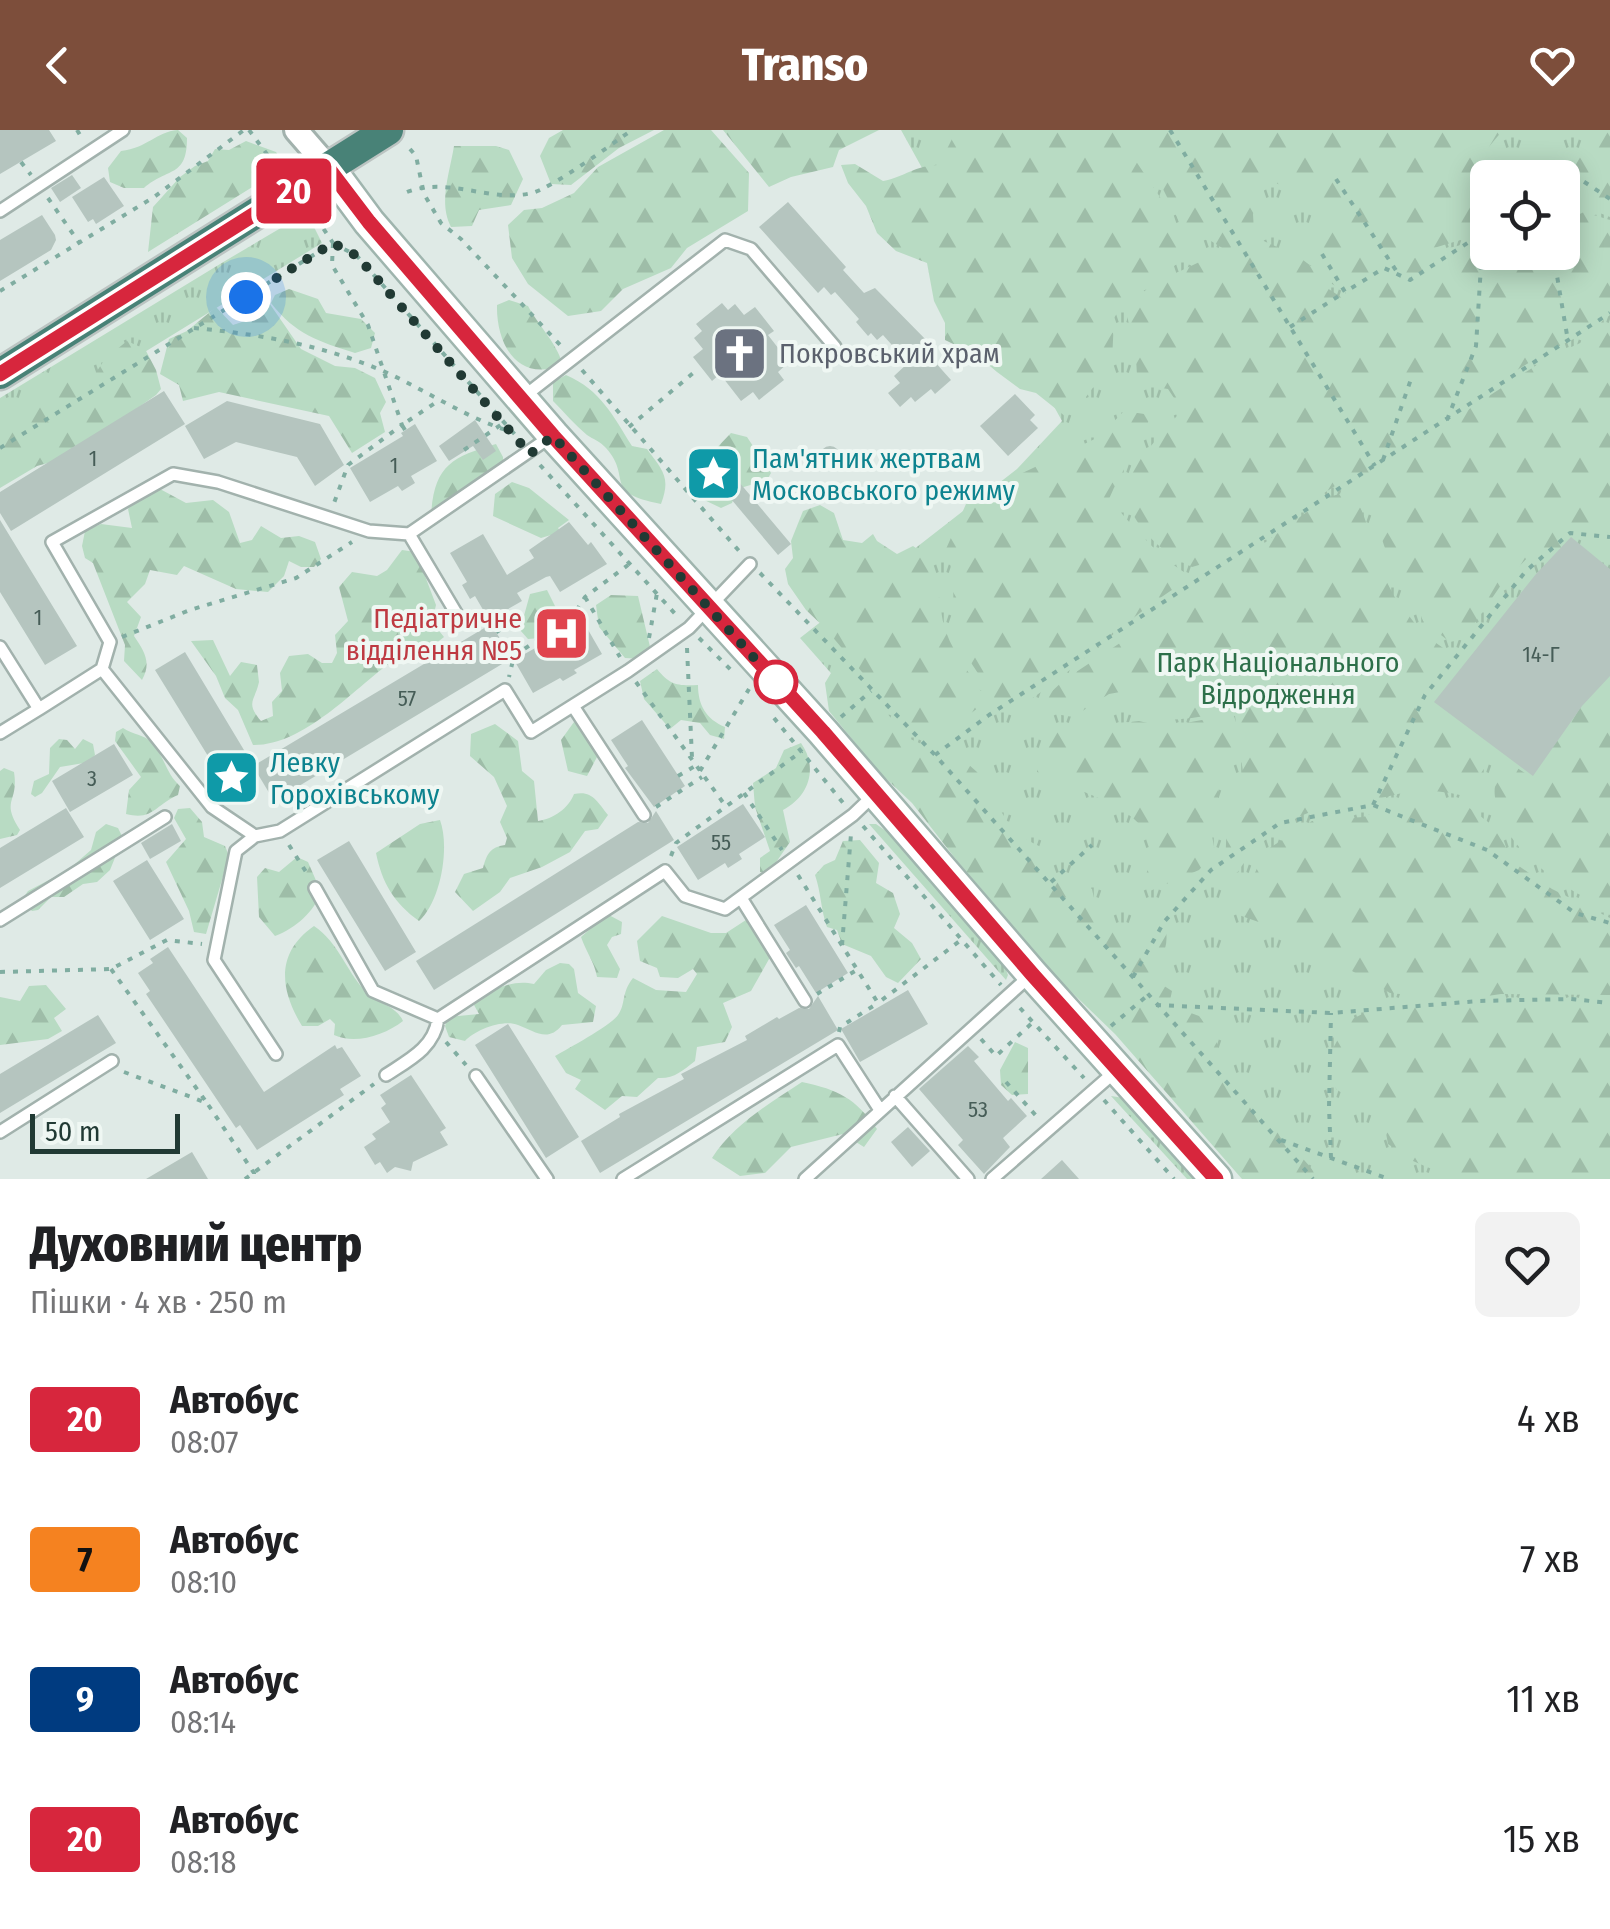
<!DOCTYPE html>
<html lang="uk">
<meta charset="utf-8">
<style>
:root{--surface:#fff;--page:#f2f2f2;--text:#202124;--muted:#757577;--accent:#7d4e3b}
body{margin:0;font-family:"Fira Sans Condensed",sans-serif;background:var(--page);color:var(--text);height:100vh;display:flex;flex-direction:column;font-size:38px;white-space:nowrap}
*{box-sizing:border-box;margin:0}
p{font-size:32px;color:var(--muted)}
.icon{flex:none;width:55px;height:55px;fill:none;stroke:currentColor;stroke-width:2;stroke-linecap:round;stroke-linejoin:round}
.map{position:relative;height:1049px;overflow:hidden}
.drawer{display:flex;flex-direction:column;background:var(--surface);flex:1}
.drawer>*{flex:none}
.badge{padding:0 20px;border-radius:8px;font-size:35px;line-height:65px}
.buttons{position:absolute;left:1470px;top:30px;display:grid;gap:20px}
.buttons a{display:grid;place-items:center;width:110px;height:110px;border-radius:15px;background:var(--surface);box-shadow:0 5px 25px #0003;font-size:50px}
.scale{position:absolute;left:30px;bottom:25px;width:150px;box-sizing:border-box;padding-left:10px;border:5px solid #213a34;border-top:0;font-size:28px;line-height:35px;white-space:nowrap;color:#213a34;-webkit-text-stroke:8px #eff7f3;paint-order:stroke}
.you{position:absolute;width:50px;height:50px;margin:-25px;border:8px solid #fff;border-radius:50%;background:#1a73e8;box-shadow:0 0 0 15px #1a73e833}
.map>.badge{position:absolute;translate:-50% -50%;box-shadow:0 0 0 5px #fff}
.round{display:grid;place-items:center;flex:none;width:105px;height:105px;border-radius:15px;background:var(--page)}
.summary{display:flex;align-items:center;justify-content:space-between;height:170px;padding:0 30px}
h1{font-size:48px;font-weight:800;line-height:75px}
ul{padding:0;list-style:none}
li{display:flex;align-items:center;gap:30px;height:140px;padding:0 30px}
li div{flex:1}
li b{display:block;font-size:38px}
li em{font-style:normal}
li .badge{min-width:110px;font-weight:700;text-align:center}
header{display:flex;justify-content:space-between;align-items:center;height:130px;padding:0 30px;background:var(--accent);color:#fff;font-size:45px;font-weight:800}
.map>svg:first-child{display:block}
.grass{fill:url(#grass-tufts);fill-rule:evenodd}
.forest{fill:url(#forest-firs)}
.building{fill:#b5c5bf}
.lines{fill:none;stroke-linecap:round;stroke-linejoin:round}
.service-casing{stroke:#a2b2ad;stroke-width:16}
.minor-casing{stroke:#a2b2ad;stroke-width:28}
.secondary-casing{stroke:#9fb5ae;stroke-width:35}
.trunk-casing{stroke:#bcc4c2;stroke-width:35}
.path{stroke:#80ada1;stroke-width:4;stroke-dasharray:5 8;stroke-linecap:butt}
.service{stroke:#fff;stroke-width:11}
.minor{stroke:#fff;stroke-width:22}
.secondary{stroke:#fff;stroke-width:30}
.trunk{stroke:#488277;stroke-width:30}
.line-casing{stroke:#fff;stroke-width:22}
.line{stroke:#d7263d;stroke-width:15}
.walk{stroke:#213a34;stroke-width:10;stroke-dasharray:0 18}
.stop-dot{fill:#fff;stroke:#d7263d;stroke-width:5}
.labels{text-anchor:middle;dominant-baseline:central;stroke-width:8;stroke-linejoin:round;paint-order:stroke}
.number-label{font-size:22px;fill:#465d57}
.worship-label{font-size:28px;fill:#5b616d;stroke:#eff7f3;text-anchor:start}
.culture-label{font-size:28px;fill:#0d838f;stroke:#eff7f3;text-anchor:start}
.health-label{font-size:28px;fill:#be3a42;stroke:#eff7f3;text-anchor:end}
.park-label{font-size:28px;fill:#2c6f49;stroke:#eff7f3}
</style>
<header><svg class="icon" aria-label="back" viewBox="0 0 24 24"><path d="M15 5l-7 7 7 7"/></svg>Transo<svg class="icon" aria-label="heart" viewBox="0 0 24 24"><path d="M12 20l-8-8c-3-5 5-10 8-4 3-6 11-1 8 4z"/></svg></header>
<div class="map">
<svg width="1610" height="1049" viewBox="0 0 1610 1049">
<defs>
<pattern id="grass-tufts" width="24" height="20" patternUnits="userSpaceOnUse" patternTransform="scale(2.5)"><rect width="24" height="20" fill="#b8dbc3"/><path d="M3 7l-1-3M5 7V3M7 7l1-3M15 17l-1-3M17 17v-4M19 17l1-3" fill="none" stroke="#9ebda8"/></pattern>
<pattern id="forest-firs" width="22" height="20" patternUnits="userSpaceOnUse" patternTransform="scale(2.5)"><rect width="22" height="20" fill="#b8dbc3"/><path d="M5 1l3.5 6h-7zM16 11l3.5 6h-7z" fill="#9ebda8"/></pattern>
</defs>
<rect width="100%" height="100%" fill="#dfeae6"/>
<path class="grass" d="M901,0H1610V1049H1277L800,508L1017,339L1062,291ZM1488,48H1562V122H1488Z
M304,88L311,91L322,113L0,311V268L225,131L291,92Z
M869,694H876L889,703L1005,838L1008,845L1006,850Z
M1111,966L1124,968L1197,1049H1187Z"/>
<path class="forest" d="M178,0L187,8C187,48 168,37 144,58H124L110,52L108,38L121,21C148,18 155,2 178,0Z
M563,0H654L619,18L571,55L551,54L540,26L549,8Z
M664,0H711L749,43L748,81L687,118L671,138L623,159L601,181L568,186L528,154L512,128L508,95L524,80L542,78L574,63L598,37Z
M723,0H879L839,20L833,37L791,47L769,57Z
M952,0H1115L1170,82L1181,131L1125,171L1114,188L1112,232L1083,271L1066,287L1036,263L1020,259L997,242L978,226L945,210V193L934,171L927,133L896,121L877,103L866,76L848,53L841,35L855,34L883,51C905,47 915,35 939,35L952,9Z
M1121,0H1503L1487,19L1481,40L1487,50V87L1467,108L1394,130L1371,162C1361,160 1348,161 1338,157C1305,143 1317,101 1328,77L1276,53L1265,58L1253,84L1254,102L1243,106L1227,121L1211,111L1186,105L1160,53Z
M1595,0H1610V87L1579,75L1572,31L1588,5Z
M246,11L276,22L280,28L275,43L148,122L153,77L180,47L195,36L208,31L215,19L229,20Z
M454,16H496L509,20L523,49L511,75L479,80L472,96L451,97C438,73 450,42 454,16Z
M1584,82L1610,90V185L1590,201L1543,224L1469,270L1361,354L1335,356L1223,428L1192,437C1160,422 1132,395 1123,360L1143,325L1182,280L1168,259L1136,254C1140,230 1129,206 1127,181L1138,166L1155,153L1210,127L1227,124L1255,107L1299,127L1311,136L1324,156L1344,169L1376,167L1397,133L1471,112L1487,98L1488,122H1562L1563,92Z
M289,159L318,169L326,183L361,189L375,203L371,218L355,223C318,211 296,205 271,173L275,165Z
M265,167L301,219L335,236L355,238L375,248L386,272L380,283L385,302L352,323L329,286L219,262L183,271L179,255L160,244L169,209L187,201L216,177L233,195L245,191L253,170Z
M509,170L528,176C537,193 561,219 562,235C518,253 496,215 497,175Z
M1610,196V402L1582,406L1556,427L1530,425L1501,455L1464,509L1450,512L1423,491L1412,463L1389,430L1366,362L1381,344L1472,277L1549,227L1598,205Z
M127,211L145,219L156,240L161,259L156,265L66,328L37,336L0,358V281L50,271L59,253L95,244L105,229Z
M566,245C601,260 613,286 632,316L647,319C663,341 671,347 661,374C601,362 633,348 606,318C601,312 593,309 587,305C575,295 564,282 553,271V252Z
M1124,281L1151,285C1141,316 1121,340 1109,369C1133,396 1161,431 1193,447C1129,483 1079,540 1016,579L997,572L954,507L953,445L946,419L966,374L999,354L1099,307Z
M731,303L747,307L771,343L767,350L737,359L732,373L721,378L698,367C695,336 711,324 731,303Z
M496,314L503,327L504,345L431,386C434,336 451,327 496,314Z
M512,352L529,358L569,390L558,398L584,431L551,405L541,408L493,386L495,364Z
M160,359L186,373L213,370L229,382L240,413L252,410L261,396L281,408L299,406L315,412L321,429L314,437H301L289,431L284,446L268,462L236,459L184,436L177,445L150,440L145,454L127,472L141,487L134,506C144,521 152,532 142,550L124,531L125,515L93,433L85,428L82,416L85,401L101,394L132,398L128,379L141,363Z
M1349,361L1357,367L1367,395L1356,418L1377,433L1394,466L1422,503L1453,525L1425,576C1446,597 1473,606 1489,632L1481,643L1485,659L1477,670C1425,653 1398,663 1347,678C1335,681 1320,679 1308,683C1279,694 1254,717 1237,743L1225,740L1227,687L1245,656L1235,586C1207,580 1169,600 1145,581C1139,577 1135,566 1131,560L1109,564L1073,587L1050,583L1048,565L1064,550L1176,476L1204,451L1252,422L1326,368Z
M820,375L834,383L843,410L862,413L873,404L877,411L897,424L913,416C943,433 936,473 946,502C955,527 974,548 987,571L953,597L930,605L909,598L825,498L806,480L788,454L785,439L793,428L791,411L803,381Z
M402,420L416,422L436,475L432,492L444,507L425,522L393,518L391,532C353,560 303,616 253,615L238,580L225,568L216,546L191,511L213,510L230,546L241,532L257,535C257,536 259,551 259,552C255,571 245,572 261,591L273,586L272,572L282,561L280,543L289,526L308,524L322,533H332L337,523L335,505L348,491L339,457L352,442L377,446L387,440Z
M547,460L560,486C553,502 546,508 528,509L520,500L530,464Z
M611,465L638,466L651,521L642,529L625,528L599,497L596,475Z
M840,528L908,608L942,623L959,626L977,642L1007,691L1020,695L1027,710L1049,721C1050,749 1068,752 1092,759L1099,792C1119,806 1142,800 1166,801C1169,822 1159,830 1147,845L1172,861L1169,875L1199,886L1215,907L1224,936L1262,969L1278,990L1299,1003L1296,1021L1321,1049H1242L1115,904L1059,850L958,732L912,673L879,642L829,581L825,553Z
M657,539C670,555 677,556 698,555C698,575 706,589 725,597L724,609L710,605L700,593L681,590L670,599L644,569L640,551Z
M1591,560L1610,583V780C1567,761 1500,719 1495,667C1493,654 1499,640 1502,628L1531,647Z
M1218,587L1231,591L1235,628L1218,643V678L1209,679L1200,687L1210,695L1215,722L1199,740L1150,761L1145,747C1176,679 1078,665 1037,642L1045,596L1064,593L1087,597L1139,591L1164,597Z
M574,592L599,611L597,627L587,646L568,641L561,610Z
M495,594L518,611L522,641L534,651L538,691C553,689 569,678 574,664C592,660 597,671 608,685L598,699L585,701L570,722L542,737L510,748L500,762L473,781L455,762L464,744L483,738C487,724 490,717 505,715L507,708L500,692L507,676L494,647L470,626L471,604Z
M123,598C133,605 144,604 152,613C165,627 166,644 180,656L178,665C155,675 153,691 126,684L129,660L141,647L115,611L116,602Z
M59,609L67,610L75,619L83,609L93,614L95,625L90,632L60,637L42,663L35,667L31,664L34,651L49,644L50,618Z
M801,613C818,637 810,666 783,680L790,712L768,744L760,742V728L770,721L755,677L753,653L776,638L784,620Z
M4,638L14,642C19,674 0,669 20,700L17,705L0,709V641Z
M1459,670L1492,695L1516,734L1552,759L1610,788V865L1501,864L1460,870L1390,863L1352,841L1312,811L1236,784L1265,721L1312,691L1363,687L1400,673Z
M190,678L202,692L204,707L225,716L229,726L206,804L194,802L189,781L166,732L186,709L174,688L178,679Z
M440,690C450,717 441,771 419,791C394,773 382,753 376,723L420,694Z
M106,694L118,698L123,708L110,740L97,752L83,754L64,767H51L38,780L32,781L21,771L28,761L68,740L91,720L96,702Z
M860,710L879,733L876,753L893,763L900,784L894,798L912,813L921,829L898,853L886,847L871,826L842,814L837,800L827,797C821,781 821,762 815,745L824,735L835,730L843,711Z
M297,727L308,732L321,762C314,782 296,798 275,806L259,787L257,747L265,738L279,742Z
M607,784L622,792L621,804L612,807L607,815L620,839L617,848L597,847C594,831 586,822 581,807Z
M662,786L711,803H726L749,788L773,822L751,861L723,873L732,897L725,912L697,917L695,931C682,941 674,949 658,948L637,967L622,966L605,980L575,959L581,950L566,943L555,926C569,918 610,896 618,885C626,874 621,863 633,848L656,860L686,862L697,844L693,839L678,848L660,847L657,838L640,831L637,811Z
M314,796C339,813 345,839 365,861C377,874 396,875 403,891C385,905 355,915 334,905L335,894L330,889L318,896H302C280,860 275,823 314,796Z
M560,833L569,834L574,839L578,863L596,876L593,892L562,895C548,913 534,901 518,895C503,889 475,900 465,911L449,907L445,896L448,887L479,884L474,875L479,866C498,859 513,849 534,854L546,840Z
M46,855L66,879L54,888L62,901L48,909L0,915V867L20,871L29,856Z
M1562,869L1610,870V1049H1455L1413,1031L1388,1014L1384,992L1336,959L1331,922L1348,891L1381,875L1444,878Z
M1015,912L1028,918V964L1012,965L1001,955L1000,940Z
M802,952C839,960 855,968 877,999L864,1017L843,1004L791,1017L765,1043L740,1046L712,1028C733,995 770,973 802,952Z"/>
<path class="building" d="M0,0H49L56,11L0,44Z
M72,45L81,58L60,72L51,58Z
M104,47L124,76L96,94L93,89L88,92L72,67Z
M788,72L846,137L843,140L864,163L875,158L932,216L925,221L951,250L935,264L931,259L915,272L911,267L900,277L888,263L900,253L894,246L908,233L883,205L877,210L871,203L868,206L856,192L859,189L835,162L831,165L824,157L818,163L759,97Z
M42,85L55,105L56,110L51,120L0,151V110Z
M722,173L728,180L735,174L744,185L755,177L774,201L768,205L789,232L778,242L784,250L759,270L753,262L741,271L720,244L712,251L693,227L703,219L694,208L702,201L696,194Z
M164,261L185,294L11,401L0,383V362Z
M1015,264L1035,285L1030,290L1038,298L1008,326L980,296Z
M227,271L320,294L344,335L315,356L297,327L236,312L204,329L185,296Z
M475,290L496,321L483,330L473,316L449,331L439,316Z
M415,294L437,331L411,346L415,353L402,361L398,356L370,372L350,338L403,306L401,303Z
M820 326a10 10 0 1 1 20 0a10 10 0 1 1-20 0Z
M739,352L791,414L778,425L726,363Z
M0,390L77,516L45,535L0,462Z
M569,392L588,415L591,412L607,434L560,462L550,446L546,447L517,463L522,471L489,490L475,466L470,469L462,455L467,452L450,423L483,404L507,445L534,428L529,420Z
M1571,407L1610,439V546L1582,576L1533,646L1434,572L1536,444Z
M583,491L602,524L574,540L577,543L563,551L560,548L533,563L514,530Z
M491,494L512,528L274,671L253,636Z
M185,522L253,635L224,652L155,540Z
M642,590L685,656L654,677L625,638L628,636L611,610Z
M114,614L133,645L70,682L52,651Z
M743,674L765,707L739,724L742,729L728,738L725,733L698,750L677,717Z
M66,678L84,707L0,758V718Z
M656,681L674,710L434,860L416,831L638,692L648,693Z
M172,694L181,711L150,729L141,713Z
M349,711L416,822L385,841L317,730Z
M147,730L184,789L150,810L113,751Z
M806,775L848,843L816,863L799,836L796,838L786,823L790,820L774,795Z
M168,817L264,962L335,915L337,919L342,917L361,946L340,959L344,965L257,1020L240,995L236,998L146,864L150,861L138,843L153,833L150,829Z
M908,860L928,894L860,932L841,899Z
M818,866L838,900L600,1043L581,1011L620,987L619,984L684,949L681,944L747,910L745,906L777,887L779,889L799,878L809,879Z
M98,885L116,913L0,983V944Z
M508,894L579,1007L546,1028L475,915Z
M968,916L979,927L974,931L1008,971L1011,968L1027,986L1003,1008L1010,1017L984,1044L958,1015L963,1010L919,959Z
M411,945L446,998L440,1002L448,1015L413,1032L411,1041L395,1037L387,1043L380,1032L375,1035L364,1017L376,1009L372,1004L390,992L381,978L386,974L380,965Z
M908,997L930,1021L912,1037L891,1012Z
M192,1022L208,1049H146Z
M1062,1030L1079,1049H1041Z"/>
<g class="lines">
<defs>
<path id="service" d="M0,81L123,0
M522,268L725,110L751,119L835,217
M409,404L459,488
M0,517L39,579L102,539L212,677L255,706L280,701L505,560L531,602L628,541L689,498L750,434
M102,539L110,512L52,412L173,344L218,352L369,401L409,404L553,305
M573,576L644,685
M0,603L39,579
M255,706L236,721L214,830L276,924
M315,758L373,861L438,889
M741,768L805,871
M0,790L165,687
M386,945C409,930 434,918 438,889L665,741L685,766L725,779L853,685L876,663
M476,946L547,1049
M895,966L968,1049
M0,1002L112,931
M623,1049L838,915L880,980
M805,1049L1032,844
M992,1049L1117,940"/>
<path id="minor" d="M296,0L329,38"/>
<path id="secondary" d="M329,38L369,92L553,305L823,602L1032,844L1216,1049"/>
<path id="trunk" d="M0,244L388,0"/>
</defs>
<use href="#service" class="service-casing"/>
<use href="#minor" class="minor-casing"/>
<use href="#secondary" class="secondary-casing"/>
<use href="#trunk" class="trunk-casing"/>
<path class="path" d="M77,0L83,10
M249,0L278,39
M1170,0L1375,336
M410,19L416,26L424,64L441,93L461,109L563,218
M21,32L31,45
M1336,49L1399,145
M1562,52L1574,45L1610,69
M407,62C448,46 490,73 532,63C552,58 612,14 632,0
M48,68L80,114
M333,113L357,126L518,308
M333,113L332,135L368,195L402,295L348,335L334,373
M1553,122L1568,211
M1322,124L1345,162L1384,138L1410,150L1483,103
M0,161L154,67L244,0
M1290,197L1345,162
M194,198C258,204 323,215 383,241C426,260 464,287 509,301
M582,240L740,422
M1447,290L1476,216L1483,103L1488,101
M629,297L698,239
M405,300L402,295L438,271
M0,318L333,113L313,83
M464,320L505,292
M1383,330L1411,249
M540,335L678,487
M760,443L935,625L1313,1049
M585,467L620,527
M474,490L492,492L514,526L509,547
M122,507L190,480L296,448L352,412
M649,508L657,463
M699,508L731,540
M687,518L692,628
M514,526L573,486L585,467L628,435
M636,552L727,678
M841,587L871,561
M774,588L844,674
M935,625L989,585L1610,183
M700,641L749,559
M678,646L695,636
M744,663L782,720
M1373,675L1425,565L1526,441L1570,403L1610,407
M656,677L702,647
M863,696L1001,855
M289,715L308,745
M671,726L676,713L802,621
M798,745L878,873L961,810
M1051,752L1092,715
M842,815L851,704
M111,839L207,973
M0,842L111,839L167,810L202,814
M1133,847L1164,792L1211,740L1280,693L1373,675L1487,720L1575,783L1610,793
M817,864L855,841
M1156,875L1331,883L1479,871L1571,869L1610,873
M1020,878L1084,948
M1111,896L1148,865
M839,902L840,897L878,873
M981,909L996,926L1031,894
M446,912L466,935
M124,942L207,973L254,1043V1049
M1006,952L1039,989
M1104,970L1174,1049
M1281,1010L1389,1049
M1331,1028L1329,977L1331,883
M245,1049L374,954"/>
<use href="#service" class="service"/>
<use href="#minor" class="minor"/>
<use href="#secondary" class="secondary"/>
<use href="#trunk" class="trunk"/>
</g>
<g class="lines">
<defs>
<path id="line" d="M0,244L328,38L369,92L553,306L823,602L1032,844L1216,1049"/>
</defs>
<use href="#line" class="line-casing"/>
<use href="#line" class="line"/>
<path class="walk" d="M246,167L333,113L357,126L530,324L553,306L776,552"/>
</g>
<defs>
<symbol id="church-square" viewBox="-11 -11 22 22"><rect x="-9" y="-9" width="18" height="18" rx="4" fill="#6b7280" stroke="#eff7f3"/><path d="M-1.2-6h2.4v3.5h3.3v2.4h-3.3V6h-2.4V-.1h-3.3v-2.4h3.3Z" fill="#fff"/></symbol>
<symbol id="sight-square" viewBox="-11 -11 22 22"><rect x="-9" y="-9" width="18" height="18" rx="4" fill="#0f9aa8" stroke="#eff7f3"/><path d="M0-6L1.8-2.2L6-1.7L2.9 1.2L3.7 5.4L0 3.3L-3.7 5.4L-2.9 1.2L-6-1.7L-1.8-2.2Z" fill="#fff"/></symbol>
<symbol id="hospital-square" viewBox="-11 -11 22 22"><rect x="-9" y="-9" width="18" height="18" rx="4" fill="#e0444e" stroke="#eff7f3"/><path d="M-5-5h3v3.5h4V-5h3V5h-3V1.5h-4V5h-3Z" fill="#fff"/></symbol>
</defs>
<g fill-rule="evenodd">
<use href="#church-square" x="708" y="192" width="63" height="63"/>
<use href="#sight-square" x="682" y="312" width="63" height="63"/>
<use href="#hospital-square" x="530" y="472" width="63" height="63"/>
<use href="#sight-square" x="200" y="616" width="63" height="63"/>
</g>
<circle class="stop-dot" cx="776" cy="552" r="20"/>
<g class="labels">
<g class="number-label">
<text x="93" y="328">1</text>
<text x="394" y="335">1</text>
<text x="38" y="487">1</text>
<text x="1541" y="524">14-Г</text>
<text x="407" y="568">57</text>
<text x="92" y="648">3</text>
<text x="721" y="712">55</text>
<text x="978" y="979">53</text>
</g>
<g class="worship-label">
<text x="779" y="223">Покровський храм</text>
</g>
<g class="culture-label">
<text x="752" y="328">Пам'ятник жертвам<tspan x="752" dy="32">Московського режиму</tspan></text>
<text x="270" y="632">Левку<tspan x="270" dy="32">Горохівському</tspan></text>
</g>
<g class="health-label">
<text x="522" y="488">Педіатричне<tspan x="522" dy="32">відділення №5</tspan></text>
</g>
<g class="park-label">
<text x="1278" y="532">Парк Національного<tspan x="1278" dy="32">Відродження</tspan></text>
</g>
</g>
</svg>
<div class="buttons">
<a><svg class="icon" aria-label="locate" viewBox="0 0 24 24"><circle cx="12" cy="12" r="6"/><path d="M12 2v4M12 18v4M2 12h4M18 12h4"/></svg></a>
</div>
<div class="scale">50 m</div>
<div class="you" style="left:246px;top:167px"></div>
<b class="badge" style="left:294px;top:61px;background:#d7263d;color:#fff">20</b>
</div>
<section class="drawer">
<div class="summary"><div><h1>Духовний центр</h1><p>Пішки · 4 хв · 250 m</p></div><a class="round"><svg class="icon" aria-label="heart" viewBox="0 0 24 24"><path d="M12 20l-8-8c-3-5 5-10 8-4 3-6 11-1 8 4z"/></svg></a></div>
<ul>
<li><span class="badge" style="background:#d7263d;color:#fff">20</span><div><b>Автобус</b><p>08:07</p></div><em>4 хв</em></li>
<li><span class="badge" style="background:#f58220;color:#111">7</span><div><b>Автобус</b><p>08:10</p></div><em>7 хв</em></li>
<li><span class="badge" style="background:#003b80;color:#fff">9</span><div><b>Автобус</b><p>08:14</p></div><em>11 хв</em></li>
<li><span class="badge" style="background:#d7263d;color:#fff">20</span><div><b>Автобус</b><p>08:18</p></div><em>15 хв</em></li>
</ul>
</section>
